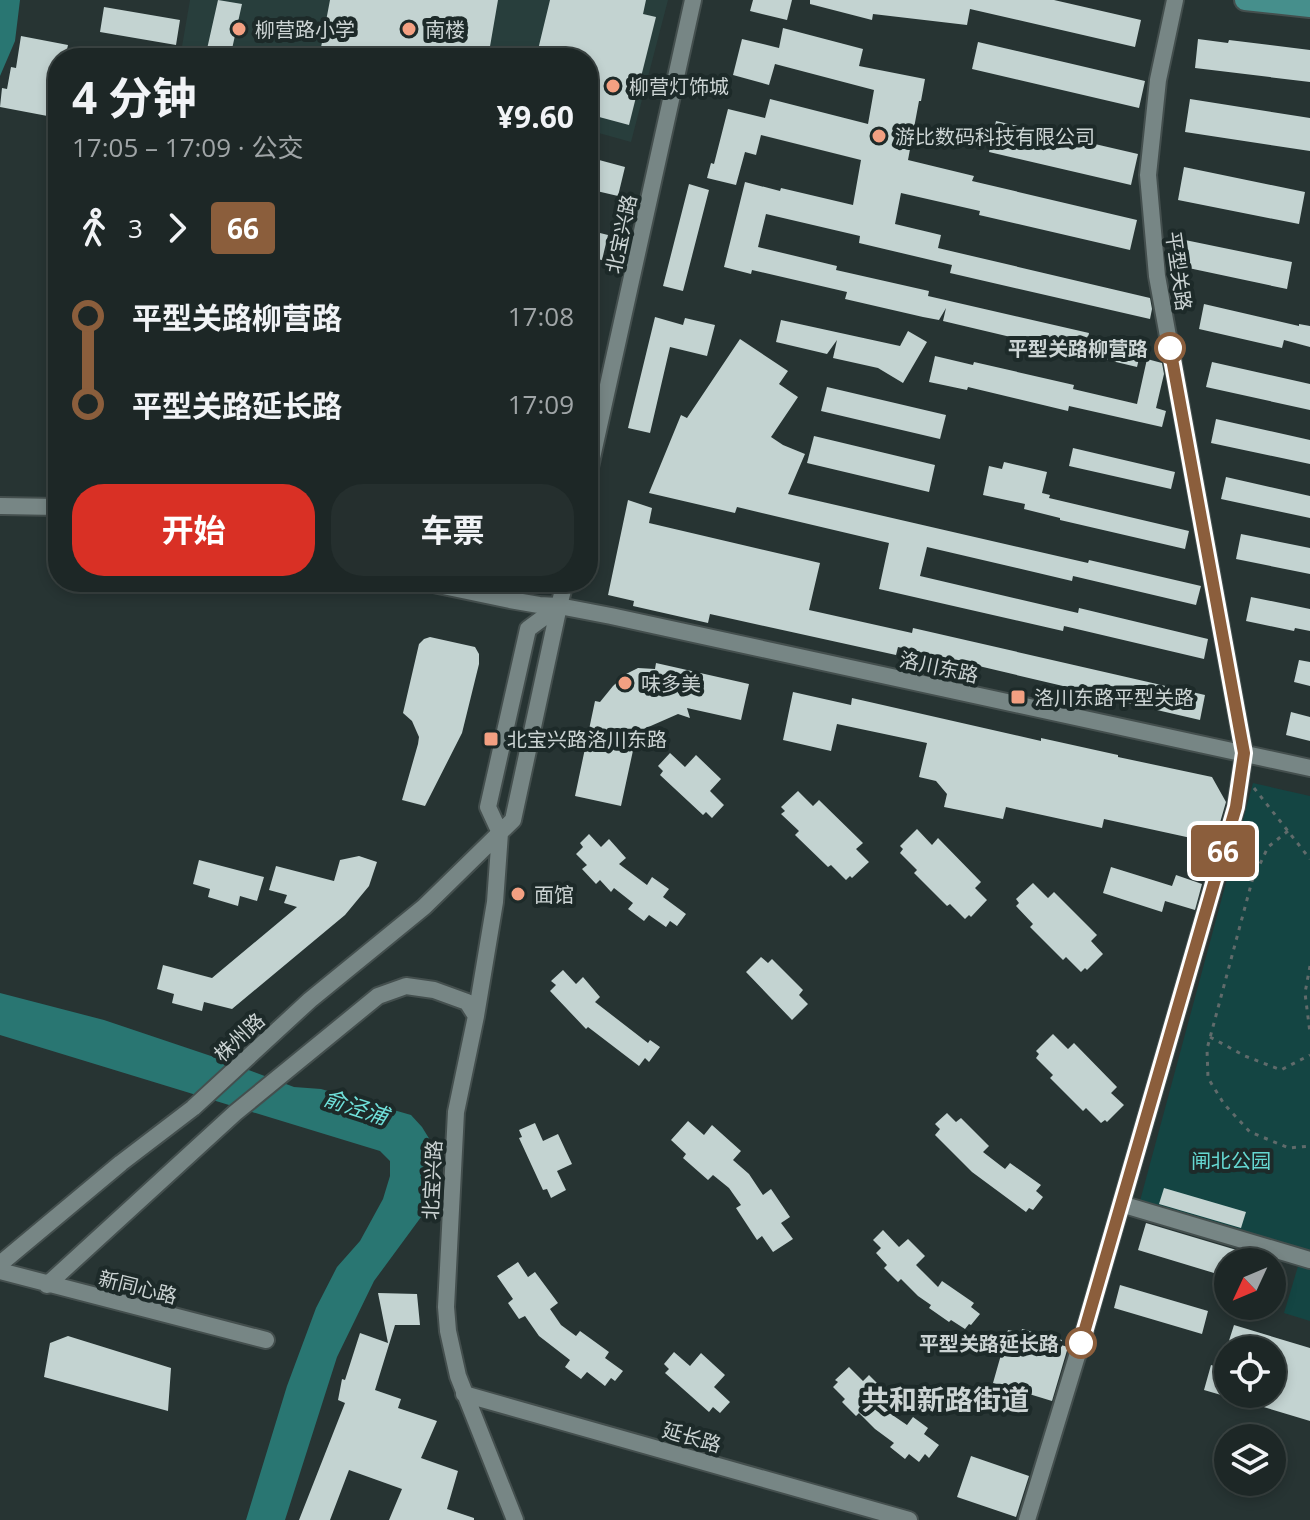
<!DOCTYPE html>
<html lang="zh">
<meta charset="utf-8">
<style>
:root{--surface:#1d2726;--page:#252f2e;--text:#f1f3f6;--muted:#a0a5a7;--line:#3b4443;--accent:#d93025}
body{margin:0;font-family:"Open Sans","Noto Sans SC",sans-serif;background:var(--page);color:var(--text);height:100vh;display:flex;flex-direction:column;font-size:30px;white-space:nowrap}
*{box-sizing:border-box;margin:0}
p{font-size:26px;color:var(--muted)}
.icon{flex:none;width:44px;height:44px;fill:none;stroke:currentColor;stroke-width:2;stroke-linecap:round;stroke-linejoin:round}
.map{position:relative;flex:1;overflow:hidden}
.side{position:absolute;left:48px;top:48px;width:550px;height:544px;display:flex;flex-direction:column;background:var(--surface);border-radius:32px;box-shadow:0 4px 12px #0003,0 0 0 2px var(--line)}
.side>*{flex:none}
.badge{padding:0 16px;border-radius:6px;font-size:28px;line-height:52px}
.needle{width:52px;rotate:226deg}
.controls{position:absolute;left:1214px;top:1248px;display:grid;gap:16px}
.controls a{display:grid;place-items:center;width:72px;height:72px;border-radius:50%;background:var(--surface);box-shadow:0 4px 12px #0003,0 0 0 2px var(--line);font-size:40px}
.map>.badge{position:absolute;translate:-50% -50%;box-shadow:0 0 0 4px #fff}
.legs{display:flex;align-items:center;gap:12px;height:88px;padding:0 24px;font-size:26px}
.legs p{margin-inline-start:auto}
.summary{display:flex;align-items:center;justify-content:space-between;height:136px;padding:0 24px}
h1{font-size:44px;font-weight:700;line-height:60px}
.action{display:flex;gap:16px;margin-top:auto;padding:16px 24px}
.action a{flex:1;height:92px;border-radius:32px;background:var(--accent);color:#fff;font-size:32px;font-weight:700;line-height:92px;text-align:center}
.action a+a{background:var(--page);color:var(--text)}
ul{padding:0 24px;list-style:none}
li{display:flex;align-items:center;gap:28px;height:88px;font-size:30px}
li i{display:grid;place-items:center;width:12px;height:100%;margin:0 10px;background:currentColor}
li i::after{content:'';width:20px;height:20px;margin:-10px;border:6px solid;border-radius:50%;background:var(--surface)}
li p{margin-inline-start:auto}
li:first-child i{background:linear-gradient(#0000 50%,currentColor 0)}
li:last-child i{background:linear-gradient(currentColor 50%,#0000 0)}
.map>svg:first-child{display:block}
.built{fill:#283e3c}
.green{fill:#144543}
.water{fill:#297672}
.building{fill:#c3d3d1}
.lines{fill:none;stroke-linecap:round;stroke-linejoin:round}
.minor-casing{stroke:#444f4e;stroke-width:20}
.major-casing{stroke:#444f4e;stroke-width:24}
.path{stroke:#606b6b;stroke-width:3;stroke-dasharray:4 6;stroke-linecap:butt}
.minor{stroke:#778685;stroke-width:16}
.major{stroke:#468f8c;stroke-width:20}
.line-1-casing{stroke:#fff;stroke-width:18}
.line-1{stroke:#8b5e3c;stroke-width:12}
.poi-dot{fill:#f3a082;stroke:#1d2a29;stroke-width:3}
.stop-1-dot{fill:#fff;stroke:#8b5e3c;stroke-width:4}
.labels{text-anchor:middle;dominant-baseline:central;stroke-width:8;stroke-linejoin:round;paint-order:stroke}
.poi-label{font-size:20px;fill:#ccd4d4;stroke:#1d2a29;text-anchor:start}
.street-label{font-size:20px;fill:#ccd4d4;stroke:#1d2a29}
.stop-label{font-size:20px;font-weight:bold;fill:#ccd4d4;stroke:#1d2a29;text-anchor:end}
.park-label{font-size:20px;fill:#65d7d1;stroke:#1d2a29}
.water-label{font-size:22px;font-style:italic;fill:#70e1db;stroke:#1d2a29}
.district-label{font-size:28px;font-weight:bold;fill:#ccd4d4;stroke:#1d2a29}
</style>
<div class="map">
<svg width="1310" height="1520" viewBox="0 0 1310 1520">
<rect width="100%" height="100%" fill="#273433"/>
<path class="built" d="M190,0H668L631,142L588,130V58H180Z"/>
<path class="green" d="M1253,783L1310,796V1321L1284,1313L1299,1263L1137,1212Z"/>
<path class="water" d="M0,0H20L15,41L0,76Z
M0,993L104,1020L211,1056L294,1087L321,1089L411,1115L422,1127L430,1140L433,1156V1190L424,1213L374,1281L337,1357L285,1520H246L287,1386L316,1308L337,1267L360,1241L383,1199L390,1176V1161L380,1151L0,1035Z"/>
<path class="building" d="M218,0L242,4L230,58H205Z
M330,0H498L488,58H319Z
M550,0H646L643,14L656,17L629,125L588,114V58H536Z
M753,0H792L787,20L750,11Z
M810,0H1054L1141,20L1135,47L970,9L967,25L873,14L872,20L810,4Z
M104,7L180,20L176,45L100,32Z
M783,28L863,49L859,66L925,79L921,101H919L908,160L974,176L972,181L1137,220L1130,250L979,215L980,211L901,193L895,224L941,235L938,248L1150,298L1152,309L1150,319L950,273L952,265L859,243L860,236L766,214L758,247L837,266L836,270L929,291L928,296L1089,333L1088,338L1141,350L1137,367L943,321L946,308L939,320L923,317L845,299L847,292L752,270L751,274L724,267L745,182L780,191L781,188L853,205L861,160L761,135L756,155L745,152L736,185L707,178L711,163L714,164L728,109L765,118L770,99L868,124L874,90L775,64L769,85L733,75L742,39L779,48Z
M21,36L68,45L65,58H58V118L0,107L2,88L7,89L11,67L16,68Z
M1198,39L1228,43L1229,40L1310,50V82L1195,68Z
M978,42L1145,81L1139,108L972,69Z
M1190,99L1310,118V151L1185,132Z
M996,121L1138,154L1131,185L989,152Z
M588,157L625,167L618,196L588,189Z
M1184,167L1305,192L1299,224L1178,200Z
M689,184L709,190L683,291L663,286Z
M588,230L608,235L602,260L588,257Z
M1185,240L1292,262L1287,289L1179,266Z
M1204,304L1299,326V324L1310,326V347L1284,340L1282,348L1199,329Z
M655,317L683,325L685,318L715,325L707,356L670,347L650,433L628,428Z
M781,320L900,346L908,331L927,342L903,383L878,368L833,358L837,340L827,354L776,342Z
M740,339L788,371L779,384L798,397L771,437L783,445L805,454L788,494L1088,563L1089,560L1201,586L1196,605L1073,576L1072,581L927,547L920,576L1078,613L1079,608L1208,639L1204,659L1064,626L1063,631L879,589L889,543L737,507L735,513L649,493L681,415L687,418Z
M935,356L973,365L974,362L1074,385L1073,389L1137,404L1147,359L1162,363L1164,374L1156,408L1166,411L1162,427L1069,406L1068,411L968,387L967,390L929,382Z
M1212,362L1310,384V410L1206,387Z
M827,387L946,415L940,439L821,411Z
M1216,419L1310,440V464L1211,443Z
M814,436L935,465L929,492L807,463Z
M1073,448L1175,472L1171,489L1069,466Z
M1004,462L1047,472L1042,493L1050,495L1049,498L1189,531L1185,549L1060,520V518L1024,509L1025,504L983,495L989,466L1002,469Z
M1226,477L1310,496V518L1221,499Z
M628,500L652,508L649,523L820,563L809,610L912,633L913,628L1205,695L1200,720L1062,688L1063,686L898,647L896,655L710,614L708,623L633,606L634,601L608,595Z
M1241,534L1310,548V574L1236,559Z
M1251,597L1310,609V631L1295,628L1294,631L1246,621Z
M430,637L475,647L479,654V664L462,733L425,806L402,800L418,744L419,737L412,721L403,713L419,644L424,639Z
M1299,660L1310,662V686L1294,682Z
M656,663L749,684L741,720L687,708L690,718L678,714L637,732L621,806L575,796L595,701L600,702L613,686L626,674L638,668L655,669Z
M793,692L851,705L852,698L1041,741V738L1118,755V757L1212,777L1226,802L1214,843L1104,819L1102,828L1006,807L1003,819L944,807L947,794L936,781L919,777L927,743L837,724L831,751L783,740Z
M1291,712L1310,717V741L1286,735Z
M670,753L685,767L696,755L721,779L710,791L724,805L712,818L706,812L703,815L660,775L663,771L658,766Z
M798,791L813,806L819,800L863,843L856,849L869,862L852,878L850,876L846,880L831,865L828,867L795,835L799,831L781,814L785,811L781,807Z
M917,829L932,845L938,838L981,882L975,888L987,900L971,917L969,915L965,919L950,904L947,906L914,873L917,870L900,853L903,849L900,846Z
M589,834L601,847L609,839L626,858L619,864L647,885L652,877L669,889L663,897L686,914L677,926L670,921L666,927L649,915L644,921L628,909L633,903L614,888L611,892L600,880L596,884L582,869L587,865L576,854L583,847L580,843Z
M359,856L377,862L369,886L345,915L232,1009L204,1002L202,1011L172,1003L174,994L157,989L163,965L212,978L297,907L284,903L287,895L269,890L276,866L334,881L340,860Z
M199,860L264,877L257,901L240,896L238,906L208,897L210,889L193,884Z
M1111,867L1172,886L1176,875L1202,884L1195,910L1165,901L1162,912L1103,893Z
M1033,883L1048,898L1054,892L1097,935L1091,941L1103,954L1087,970L1085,968L1081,972L1066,957L1063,960L1030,927L1033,924L1016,906L1019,903L1016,899Z
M761,957L768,963L772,959L803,990L799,995L808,1004L792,1020L746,972Z
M563,970L576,984L583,977L600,997L595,1002L648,1043L650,1040L660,1047L649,1062L645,1058L639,1066L588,1027L586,1029L550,991L556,985L551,981Z
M1053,1034L1068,1049L1074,1043L1117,1087L1111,1093L1124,1105L1107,1122L1105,1120L1101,1123L1086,1108L1083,1111L1050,1078L1053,1075L1036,1058L1039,1054L1036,1051Z
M947,1113L956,1122L961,1118L989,1146L983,1152L1005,1169L1010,1163L1041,1185L1036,1191L1043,1197L1033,1210L1029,1208L1026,1212L972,1172L935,1135L940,1129L935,1124Z
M688,1121L704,1135L712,1125L741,1151L733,1160L749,1174L763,1195L771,1189L790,1217L781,1223L793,1239L773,1252L762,1236L757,1240L736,1208L741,1205L729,1188L713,1175L708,1180L683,1158L686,1154L671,1140Z
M535,1123L543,1141L558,1134L572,1164L557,1171L566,1190L551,1198L547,1189L543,1190L519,1138L522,1137L519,1130Z
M1164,1188L1246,1212L1241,1228L1159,1204Z
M1146,1223L1270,1260L1269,1262H1228V1272L1216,1269L1214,1273L1138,1250Z
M883,1230L899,1247L908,1239L925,1256L916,1265L938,1287L942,1281L974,1303L971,1307L980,1314L971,1325L969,1324L965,1329L951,1320L949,1322L929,1308L931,1305L918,1296L901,1279L898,1282L884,1268L887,1265L876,1253L881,1248L873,1240Z
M518,1262L528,1277L535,1272L558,1303L550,1309L561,1325L576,1336L580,1331L609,1352L605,1358L623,1371L615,1381L611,1378L605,1386L587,1372L581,1379L565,1367L570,1360L539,1336L525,1316L519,1319L508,1303L513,1299L497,1276Z
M1120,1285L1208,1311L1202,1334L1114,1308Z
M378,1293L417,1294L420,1325H395L375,1390L401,1399L398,1408L437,1421L421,1458L458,1471L447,1509L474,1518V1520H389L402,1489L349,1470L330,1520H299L345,1403L338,1400L342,1379L345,1380L360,1333L388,1343Z
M1234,1325L1310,1348V1421L1230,1397V1394H1272V1350H1226Z
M1022,1329L1062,1340L1061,1345L1068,1347L1052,1401L993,1383L1008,1330L1021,1333Z
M68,1336L171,1368L168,1411L44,1377L50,1343Z
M674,1352L690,1366L701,1353L725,1375L714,1387L730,1402L720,1413L713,1407L709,1412L665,1373L669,1369L664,1364Z
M1211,1365L1228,1370V1397L1204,1390Z
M849,1367L863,1381L869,1375L883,1389L877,1396L888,1407L885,1410L907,1425L913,1417L928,1428L924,1434L939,1445L929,1458L925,1454L919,1462L909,1454L905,1459L890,1447L894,1443L875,1429L859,1413L856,1416L842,1402L845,1399L833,1387L838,1382L835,1380Z
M971,1456L1029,1476L1016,1517L957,1497Z"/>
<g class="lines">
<defs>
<path id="minor" d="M588,476L693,0
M1,506L58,507
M424,582L510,600L539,605L559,606L611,616L1310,768
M1121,1204L1310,1260
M0,1264L121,1163L193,1108L310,1000L424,907L513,820L559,606
M0,1271L266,1340
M47,1285L235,1113L378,996L406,986L434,990L467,1002L476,1016
M464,1394L909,1520
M515,1520L458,1376L448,1331L446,1307L456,1112L476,1016L495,902L500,833L488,807L528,629L559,606L565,582
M1027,1520L1081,1343L1236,807L1244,753L1157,276L1148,175L1158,80L1175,0"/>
<path id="major" d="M1245,0L1310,7"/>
</defs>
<use href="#minor" class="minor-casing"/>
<use href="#major" class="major-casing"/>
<path class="path" d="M1254,788L1310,859
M1288,831L1268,847L1252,881L1207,1049L1208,1078L1224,1104L1250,1132L1289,1148L1310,1146
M1310,966L1305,993L1310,1033
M1210,1037L1245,1056L1281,1070L1310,1055"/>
<use href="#minor" class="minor"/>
<use href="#major" class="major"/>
</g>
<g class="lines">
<defs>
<path id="line-1" d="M1081,1343L1236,807L1244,753L1170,348"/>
</defs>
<use href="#line-1" class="line-1-casing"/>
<use href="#line-1" class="line-1"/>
</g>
<g class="poi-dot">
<circle cx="239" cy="29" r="8"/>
<circle cx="409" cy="29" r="8"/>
<circle cx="613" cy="86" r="8"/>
<circle cx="879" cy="136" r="8"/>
<circle cx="625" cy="683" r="8"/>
<rect x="1010" y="689" width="16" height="16" rx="4"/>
<rect x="483" y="731" width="16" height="16" rx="4"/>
<circle cx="518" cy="894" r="8"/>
</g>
<g class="stop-1-dot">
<circle cx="1170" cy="348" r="14"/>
<circle cx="1081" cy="1343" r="14"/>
</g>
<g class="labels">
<g class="poi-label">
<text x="255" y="29">柳营路小学</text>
<text x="425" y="29">南楼</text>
<text x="629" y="86">柳营灯饰城</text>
<text x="895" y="136">游比数码科技有限公司</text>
<text x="641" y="683">味多美</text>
<text x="1034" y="697">洛川东路平型关路</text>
<text x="507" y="739">北宝兴路洛川东路</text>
<text x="534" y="894">面馆</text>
</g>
<g class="street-label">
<text transform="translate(621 234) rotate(-78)">北宝兴路</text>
<text transform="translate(1179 271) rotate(82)">平型关路</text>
<text transform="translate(939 667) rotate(12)">洛川东路</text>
<text transform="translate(239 1037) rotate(-43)">株州路</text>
<text transform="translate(432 1180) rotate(-87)">北宝兴路</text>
<text transform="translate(138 1287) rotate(14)">新同心路</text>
<text transform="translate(692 1437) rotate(16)">延长路</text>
</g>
<g class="stop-label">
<text x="1148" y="348">平型关路柳营路</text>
<text x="1059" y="1343">平型关路延长路</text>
</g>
<g class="park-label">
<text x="1231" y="1160">闸北公园</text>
</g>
<g class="water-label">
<text transform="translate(356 1106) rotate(18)">俞泾浦</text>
</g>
<g class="district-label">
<text x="945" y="1399">共和新路街道</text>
</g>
</g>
</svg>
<div class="controls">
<a><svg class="needle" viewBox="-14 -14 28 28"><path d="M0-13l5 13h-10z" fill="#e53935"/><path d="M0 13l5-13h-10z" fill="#a0a5a7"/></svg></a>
<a><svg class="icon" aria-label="locate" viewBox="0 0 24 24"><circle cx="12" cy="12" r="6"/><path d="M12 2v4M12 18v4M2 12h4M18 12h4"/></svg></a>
<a><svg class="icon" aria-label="layers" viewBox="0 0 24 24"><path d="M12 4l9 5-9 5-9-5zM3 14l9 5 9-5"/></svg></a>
</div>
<b class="badge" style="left:1223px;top:851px;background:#8b5e3c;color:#fff">66</b>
<section class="side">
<div class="summary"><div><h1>4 分钟</h1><p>17:05 – 17:09 · 公交</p></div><b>¥9.60</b></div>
<div class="legs"><svg class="icon" aria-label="walk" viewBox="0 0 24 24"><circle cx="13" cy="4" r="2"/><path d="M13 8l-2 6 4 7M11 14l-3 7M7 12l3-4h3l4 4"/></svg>3<svg class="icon" aria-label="forward" viewBox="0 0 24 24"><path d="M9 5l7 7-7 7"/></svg><b class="badge" style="background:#8b5e3c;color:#fff">66</b></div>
<ul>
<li><i style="color:#8b5e3c"></i><b>平型关路柳营路</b><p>17:08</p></li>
<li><i style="color:#8b5e3c"></i><b>平型关路延长路</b><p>17:09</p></li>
</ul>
<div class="action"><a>开始</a><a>车票</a></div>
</section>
</div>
